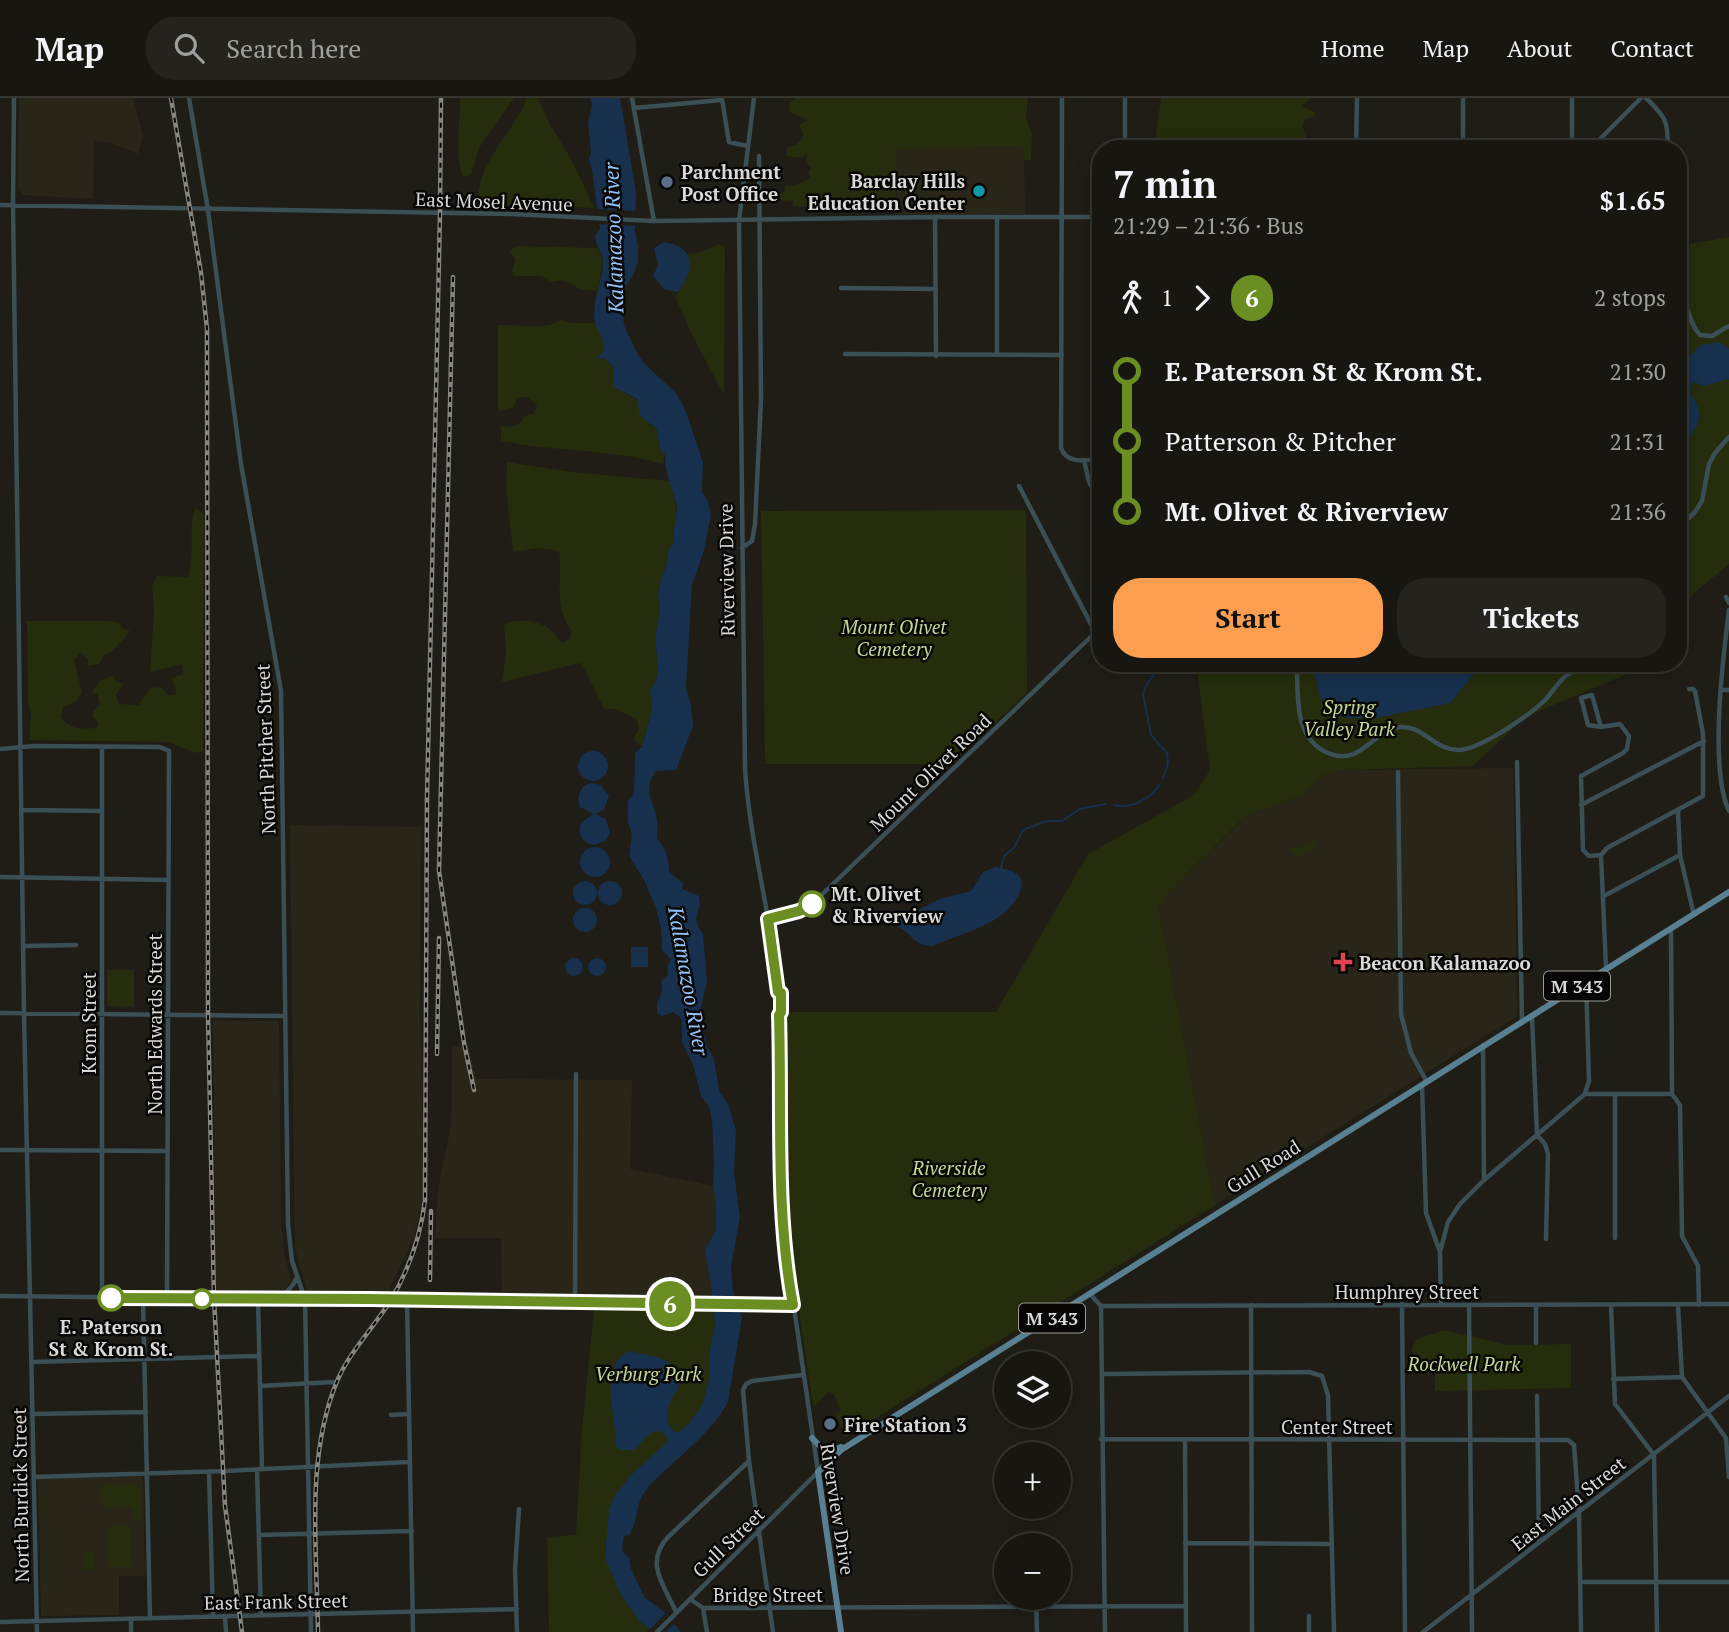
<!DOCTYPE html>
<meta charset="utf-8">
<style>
:root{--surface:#171610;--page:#24231e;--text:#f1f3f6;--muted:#9e9f9f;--line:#363530;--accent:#fb9e50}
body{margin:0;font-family:"PT Serif",serif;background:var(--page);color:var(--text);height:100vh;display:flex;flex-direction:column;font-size:26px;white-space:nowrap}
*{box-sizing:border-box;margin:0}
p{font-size:23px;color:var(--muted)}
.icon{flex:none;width:38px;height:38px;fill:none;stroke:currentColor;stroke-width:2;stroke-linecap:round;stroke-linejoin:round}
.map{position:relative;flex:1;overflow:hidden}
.drawer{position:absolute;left:1092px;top:42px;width:595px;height:532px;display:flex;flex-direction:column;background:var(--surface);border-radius:28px;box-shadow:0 4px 18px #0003,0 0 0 2px var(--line)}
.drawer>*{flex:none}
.badge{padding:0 14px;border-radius:23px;font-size:24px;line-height:46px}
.buttons{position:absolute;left:994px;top:1253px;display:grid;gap:14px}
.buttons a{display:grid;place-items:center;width:77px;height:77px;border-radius:50%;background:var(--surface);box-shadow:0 4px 18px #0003,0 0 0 2px var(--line);font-size:35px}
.map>.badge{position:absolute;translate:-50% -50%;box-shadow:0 0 0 4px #fff}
.legs{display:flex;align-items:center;gap:10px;height:77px;padding:0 21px;font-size:23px}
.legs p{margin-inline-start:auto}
.head{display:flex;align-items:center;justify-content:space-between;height:119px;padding:0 21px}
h1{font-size:38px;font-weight:700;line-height:52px}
.button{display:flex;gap:14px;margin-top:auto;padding:14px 21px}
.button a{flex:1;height:80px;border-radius:28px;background:var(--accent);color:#111;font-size:28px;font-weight:700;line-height:80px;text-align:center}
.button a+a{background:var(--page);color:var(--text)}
ul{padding:0 21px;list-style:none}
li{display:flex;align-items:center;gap:24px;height:70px;font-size:26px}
li i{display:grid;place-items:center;width:10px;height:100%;margin:0 9px;background:currentColor}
li i::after{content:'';width:18px;height:18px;margin:-9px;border:5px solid;border-radius:50%;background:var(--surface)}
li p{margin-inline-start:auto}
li:first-child i{background:linear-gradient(#0000 50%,currentColor 0)}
li:last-child i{background:linear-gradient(currentColor 50%,#0000 0)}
header{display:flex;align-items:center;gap:42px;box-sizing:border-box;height:98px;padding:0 35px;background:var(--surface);border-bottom:2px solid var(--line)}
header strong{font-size:33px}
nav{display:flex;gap:38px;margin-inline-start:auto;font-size:24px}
.search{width:490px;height:63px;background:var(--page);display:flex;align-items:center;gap:18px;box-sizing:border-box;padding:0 24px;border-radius:28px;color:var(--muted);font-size:26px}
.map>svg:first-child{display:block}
.built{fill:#292619}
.green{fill:#252d0d}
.water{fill:#16304d}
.pier{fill:#1f1d16}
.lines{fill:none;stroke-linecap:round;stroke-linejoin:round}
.stream{stroke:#16304d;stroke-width:2}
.minor{stroke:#3b4f57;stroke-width:4.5}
.major{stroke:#578092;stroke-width:6}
.rail-casing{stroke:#868580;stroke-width:4.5}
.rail{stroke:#080705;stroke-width:2;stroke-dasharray:5;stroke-linecap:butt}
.line-1-casing{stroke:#fff;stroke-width:16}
.line-1{stroke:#6b8e23;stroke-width:10}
.service-dot{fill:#5c6f8a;stroke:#080705;stroke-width:2.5}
.culture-dot{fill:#0f9aa8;stroke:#080705;stroke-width:2.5}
.stop-1-dot{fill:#fff;stroke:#6b8e23;stroke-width:3.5}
.health-dot{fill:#e0444e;stroke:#080705;stroke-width:2.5}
.labels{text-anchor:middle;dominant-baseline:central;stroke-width:5;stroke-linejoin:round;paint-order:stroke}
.shield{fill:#080705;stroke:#9b9a97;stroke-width:2}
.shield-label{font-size:18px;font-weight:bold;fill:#dad9d5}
.poi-label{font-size:19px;font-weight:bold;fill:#dad9d5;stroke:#080705;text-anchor:start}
.street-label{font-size:19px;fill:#dad9d5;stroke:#080705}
.park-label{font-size:19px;font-style:italic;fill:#c4d995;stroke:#080705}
.stop-label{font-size:19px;font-weight:bold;fill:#dad9d5;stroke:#080705;text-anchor:start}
.water-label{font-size:21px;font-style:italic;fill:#93c2f8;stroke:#080705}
</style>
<header>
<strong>Map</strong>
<div class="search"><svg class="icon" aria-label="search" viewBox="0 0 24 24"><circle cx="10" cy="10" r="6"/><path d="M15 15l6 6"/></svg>Search here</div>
<nav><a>Home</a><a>Map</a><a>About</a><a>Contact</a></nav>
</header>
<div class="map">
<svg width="1729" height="1534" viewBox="0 0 1729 1534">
<rect width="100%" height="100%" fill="#1f1d16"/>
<path class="built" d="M19,0H133L143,38L138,56L109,44L94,43L93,101L24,97L18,91Z
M1024,49L1025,116L895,117L894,51Z
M1513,670L1517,918L1215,1107L1159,810L1168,795L1247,718L1303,697L1326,676L1345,672Z
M290,727L421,729L420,902L424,1091L414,1139L388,1194L308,1195L295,1150Z
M213,923H279L281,1125L284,1154L291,1183L282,1194H216Z
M468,947L476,981L632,982L630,1071L713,1088L715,1098L716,1131L706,1151L713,1197H502L501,1140H435L438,1091L451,1028L452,949Z
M143,1378L145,1478H119V1517L41,1518L38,1381Z"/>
<path class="green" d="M460,0H514L479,50L471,77L464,79C454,66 460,19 460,0Z
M527,0H536C545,10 546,22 554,33C570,57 583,84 594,110L478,106C477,62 512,38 527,0Z
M796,0H1028L1026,20L1032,35L1031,62H1024V49L895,51V110L887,107L860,110L843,106L811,109L793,108V102L783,103L775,97L784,95L785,88L797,87L810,80L809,73L812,70L807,65V56L801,60L787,58V50L797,46L804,38L799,27L808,22L789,14L790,4Z
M1161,0H1311L1302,8L1315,14V18L1305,21L1303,28L1306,40L1313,43L1314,51H1158L1156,37Z
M1729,139V466L1692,497L1678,523V148Z
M717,147H724L725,153L724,297L693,239L675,199C684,186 691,171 688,155L695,156Z
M517,148L597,150L603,160L598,193C593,192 584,193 580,191C566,185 569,180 552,184L541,178H513L512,172L516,162L509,153Z
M560,222L572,225H595L604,241L603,255L597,259L606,261L614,270V289L637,302L651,327L656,330L661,353L665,356L663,366C611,351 554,354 501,343V328C513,329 519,329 525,318L534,315L537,307L527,299L517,300L514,309L498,313V227C516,226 547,233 560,222Z
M507,364L572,374L669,383L672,388L677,419L673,436L674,444L667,461L666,469L661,480L658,496L660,512L655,540L658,572L656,583L650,592L652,610L642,649L633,640L639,632L637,622L617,611H604L581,565L502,584L506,556L504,527C515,520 533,522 545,528C551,531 557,539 562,545L570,541L572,533C552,507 563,482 559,453L537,450L513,454L506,391Z
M195,410L204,416L203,653L196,655L173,646L171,644L29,642L31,617L28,604L27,523H108L120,525L122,530L130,533C125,541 118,546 111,554L105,556L99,566L88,568V561L81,554L74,562L82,594L77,603L63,609L61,619C71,632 80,631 96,630L99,625L93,619V613L100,607L98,597L92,594L101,582L113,578L117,585H124L116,597L119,606L139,607L150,590L161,589L168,597L176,596L175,587L171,580L183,576L182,566L150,574L154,512L152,488L157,478L188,479C195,456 188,433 195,410Z
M1026,412L1027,595L951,666H765L761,413Z
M1203,565H1672V573L1632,574L1525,619L1473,668L1345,672L1326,676L1303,697L1246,718L1168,795L1159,810L1215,1107L846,1339L835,1316L841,1313L834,1296L828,1294L816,1307H813L788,1138L784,1082L786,914H996L1088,756L1194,697L1210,672L1197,572Z
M1317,743L1314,749L1298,759L1291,753V748L1297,749Z
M107,872H134V909L107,908Z
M594,1212H713L715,1227L709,1255V1282L702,1307L688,1327L631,1377L607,1439L605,1450L621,1497L640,1524L651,1533L650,1534H549L547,1439L576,1437L582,1331Z
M1444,1232L1508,1247L1571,1246V1290L1435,1293V1267H1413L1412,1250L1417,1241Z
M140,1386L141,1421H133V1409L106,1410L105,1404H101V1387Z
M108,1428H130L131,1469H109Z
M94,1453L95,1471L84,1472L83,1454Z"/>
<path class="water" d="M590,0H620L636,95L635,133L638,147V163L634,175L621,199L624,227L637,255L644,265L677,296L686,314L703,364L702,394L708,403L711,417L704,453L692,487L686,590L691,607L693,628L676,672L656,673C641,695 655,703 657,723C658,729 657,735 657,741C667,751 668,760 669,774L683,785L682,791L699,798L700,807L696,820L698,829L703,836L707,883L698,921L708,950L714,961L719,993L728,1006L736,1032L734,1075L740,1119L731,1168L733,1193L742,1220L728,1304C708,1341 673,1361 646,1392C634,1407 639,1423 629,1437L624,1438L622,1453L629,1460L631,1471L645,1500L663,1513L681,1534H653L640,1524L621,1497L605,1460L609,1411L614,1399L631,1377L668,1343C657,1320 643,1343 635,1352H619L616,1348C617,1323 597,1267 629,1253L660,1260L673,1267C676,1274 680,1282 678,1290C676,1297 675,1293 672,1300C665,1313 664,1328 677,1335L688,1327L702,1307L709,1282V1255L715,1227L711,1186L706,1158V1151L716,1131L715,1098L713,1088L714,1064L712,1023L709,1008L701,998L693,966L682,945V921L673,914L662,918L657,915V905L662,894L661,883L668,877L667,869L671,861L662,852L661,830L656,810L644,782L629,758L632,736L628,724V703L634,696L635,655L642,649L652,611L650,592L656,583L658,572L655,540L660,512L658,496L661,480L666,469L669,450L674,444C672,430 679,418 676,405C671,387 665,375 665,356L661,353L656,330L640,318L637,301L614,289V270L606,261L596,260L603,254C605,235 598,238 595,224C591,204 603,183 603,164C603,155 595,148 595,138L600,131L592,72L589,62L591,54L588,25L592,7Z
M664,144C696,149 695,171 678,194L665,192L653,178L658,167L654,150Z
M1719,244L1729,251V281L1704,288L1693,284L1690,295C1706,317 1699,326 1685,347L1688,357L1678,370V260H1687L1701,247Z
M1313,565H1483L1450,605L1376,620H1350L1335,617L1320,599Z
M1545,565H1603L1564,574Z
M578 668a15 15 0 1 1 30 0a15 15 0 1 1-30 0Z
M591,685L601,687L609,698L604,712L595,716L606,721L610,735L605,743L595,747C583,746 577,737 581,725L593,716L580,709C576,698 580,688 591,685Z
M580 764a15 15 0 1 1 30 0a15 15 0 1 1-30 0Z
M995,769C1009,772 1028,774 1020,794C1005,828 963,834 933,848C915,848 912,837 899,829C894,825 888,825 882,822L886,813L918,812L940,801L971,793L983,774Z
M573 795a12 12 0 1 1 24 0a12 12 0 1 1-24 0Z
M598 795a12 12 0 1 1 24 0a12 12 0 1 1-24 0Z
M573 822a12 12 0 1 1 24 0a12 12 0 1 1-24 0Z
M631,849H648V869H631Z
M565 869a9 9 0 1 1 18 0a9 9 0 1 1-18 0Z
M588 869a9 9 0 1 1 18 0a9 9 0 1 1-18 0Z"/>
<path class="pier" d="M594,111L637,113L636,128L596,126Z
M709,1200H740L743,1211H709Z
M668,1513L677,1523L666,1534H647Z"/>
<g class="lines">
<path class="stream" d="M1156,565L1154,576L1146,588L1143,596L1151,637L1167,655L1168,666L1163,680
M1114,707C1131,711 1150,702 1160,686
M1001,770L1004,758L1014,750L1023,732L1047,723H1062L1080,711L1106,706"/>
<path class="minor" d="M14,0L13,107L24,915L37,1534
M189,0L208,112L241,366L281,593L288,1126L292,1163L305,1201L311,1534
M632,0L654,123
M1062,0L1061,350C1067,367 1086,362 1101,361
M1125,0V51
M1463,0V51
M1646,0C1666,19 1668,23 1668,51
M722,1L729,44L747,48
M634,10L722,2
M1356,51L1357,0
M1572,51V0
M1590,51L1641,0
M0,107L511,116L654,123L935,119H1101
M935,119L936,258
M997,119V257
M841,190L936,191
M1678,191C1689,205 1688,225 1700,237L1712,238L1729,228
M845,256L1062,257
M1084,362L1089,384L1101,405
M1019,388L1095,534
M1678,430L1695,414L1702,403L1709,366L1715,355L1729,339
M742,450L752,443L755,426L761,301L759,58
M1726,499L1729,505
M1729,512C1723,559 1709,671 1729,713
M1297,565C1298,597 1293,640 1328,655C1337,659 1346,659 1354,656C1370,649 1383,630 1400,629C1423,627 1435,653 1459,652C1481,651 1530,617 1546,601C1553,593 1559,583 1567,577C1582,567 1603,572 1619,565
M1721,592H1729
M102,649V1200
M0,651L34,648L160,649L169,653L167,1201
M1517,664L1522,922
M1398,674L1401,916L1411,955L1427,984
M1581,707L1704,643
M22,712L102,713
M1678,713L1680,757L1694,817
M1601,757L1589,758L1583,752L1581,678L1623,655L1627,651L1629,638L1620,626L1601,629L1588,627L1581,600L1592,597L1601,629
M1601,757L1607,750L1703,698V636L1695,593L1693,591H1689
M1601,757L1606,870
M0,779L168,782
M1604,798L1680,757
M768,821L799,813L812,806L1101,529
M1671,831L1672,996L1680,1007L1682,1138L1698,1168L1699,1207
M23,848L76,847
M778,894L776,896V914L779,917
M0,915L285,918
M1532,918L1537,1037L1545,1046L1548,1056L1546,1141
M1483,947L1484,1082
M1422,987L1426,1115L1440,1154L1441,1207
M1585,995L1589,983L1586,883
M1615,996V1140
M0,1052L167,1053
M1440,1154L1448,1124L1460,1106L1484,1082L1585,996H1672
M1090,1196L1101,1208L1729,1206
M0,1198L793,1207
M275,1200C285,1196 292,1191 296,1181
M143,1201L150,1521
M258,1202L262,1371
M407,1202L413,1534
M575,1205L576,976
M1402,1206L1405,1534
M1251,1207L1252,1534
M1469,1207L1472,1534
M1611,1207L1615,1306L1654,1357L1657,1534
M1678,1207L1682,1279L1726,1340L1729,1379
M1101,1208L1105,1534
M1536,1245V1207
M31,1264L259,1258
M1102,1276L1309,1274L1322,1278L1328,1297L1334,1534
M1613,1281L1682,1279
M260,1288L334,1284
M1537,1298L1539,1444
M32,1316L146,1314
M391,1317L409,1316
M1101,1341L1568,1342L1574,1347L1579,1414L1581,1534
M1185,1342L1186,1534
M257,1372L261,1517
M209,1374L213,1518
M34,1379L225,1373L410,1364
M260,1437L412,1433
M1185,1445L1331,1446
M1581,1484H1729
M1036,1500L1037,1534
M690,1501L703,1510L1186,1508
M703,1510L707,1534
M676,1514C664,1487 644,1465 668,1439L749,1363
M225,1518L226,1534
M131,1521V1534
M0,1524L517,1511
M517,1534L515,1472L519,1411
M657,1534L818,1374L782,1127L779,954L781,895L778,894C772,819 750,747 745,671L739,123L754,0
M773,1534L749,1363L743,1292L746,1286L752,1283L802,1277
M1309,1534V1518
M1423,1534L1729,1298"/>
<path class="major" d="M812,1340C822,1351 826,1355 841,1349
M841,1534L818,1374L841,1352L1729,794"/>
<defs>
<path id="rail" d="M171,0L201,175L207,231L208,917L214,1201L225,1408L242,1534
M453,179L439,773L464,945L474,992
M437,956L439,840
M430,1182L431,1113
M318,1534C317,1453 305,1357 338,1281C351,1252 374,1229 391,1202C409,1171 421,1137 425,1102L427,700L440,115L441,0"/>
</defs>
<use href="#rail" class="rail-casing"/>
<use href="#rail" class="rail"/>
</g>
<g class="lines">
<defs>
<path id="line-1" d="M111,1200L369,1201L793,1207C775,1111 782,1014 779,917L781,914V895L778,894L768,821L799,813L812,806"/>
</defs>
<use href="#line-1" class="line-1-casing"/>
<use href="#line-1" class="line-1"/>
</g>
<g class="service-dot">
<circle cx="667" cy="84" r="7"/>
<circle cx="830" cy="1326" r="7"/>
</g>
<circle class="culture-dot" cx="979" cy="93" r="7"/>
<g class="stop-1-dot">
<circle cx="812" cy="806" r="12"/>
<circle cx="111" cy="1200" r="12"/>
<circle cx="202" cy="1201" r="9"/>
</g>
<path class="health-dot" d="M1339.5 853.5h7v7h7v7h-7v7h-7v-7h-7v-7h7z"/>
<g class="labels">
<g class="shield">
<rect x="1544" y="873.5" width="66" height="29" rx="5"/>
<rect x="1019" y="1205.5" width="66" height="29" rx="5"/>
</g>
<g class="shield-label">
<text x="1577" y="888">M 343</text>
<text x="1052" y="1220">M 343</text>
</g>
<g class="poi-label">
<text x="681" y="73">Parchment<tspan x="681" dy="22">Post Office</tspan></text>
<text x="965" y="82" text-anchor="end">Barclay Hills<tspan x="965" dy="22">Education Center</tspan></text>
<text x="1359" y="864">Beacon Kalamazoo</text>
<text x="844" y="1326">Fire Station 3</text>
</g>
<g class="street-label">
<text transform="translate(494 103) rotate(2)">East Mosel Avenue</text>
<text transform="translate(726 472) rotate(-91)">Riverview Drive</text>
<text transform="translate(265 651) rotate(-92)">North Pitcher Street</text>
<text transform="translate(930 674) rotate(-44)">Mount Olivet Road</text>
<text transform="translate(88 925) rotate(-90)">Krom Street</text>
<text transform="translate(154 926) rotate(-90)">North Edwards Street</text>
<text transform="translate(1263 1068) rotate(-32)">Gull Road</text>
<text x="1407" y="1193">Humphrey Street</text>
<text x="1337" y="1328">Center Street</text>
<text transform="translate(20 1397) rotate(-91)">North Burdick Street</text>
<text transform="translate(1568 1405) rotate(-38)">East Main Street</text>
<text transform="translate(838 1411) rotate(81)">Riverview Drive</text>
<text transform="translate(728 1444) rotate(-44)">Gull Street</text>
<text x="768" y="1496">Bridge Street</text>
<text transform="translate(276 1503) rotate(-1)">East Frank Street</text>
</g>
<g class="park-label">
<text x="894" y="528">Mount Olivet<tspan x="894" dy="22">Cemetery</tspan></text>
<text x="1349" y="608">Spring<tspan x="1349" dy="22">Valley Park</tspan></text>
<text x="949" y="1069">Riverside<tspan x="949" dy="22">Cemetery</tspan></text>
<text x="1464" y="1265">Rockwell Park</text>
<text x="648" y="1275">Verburg Park</text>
</g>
<g class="stop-label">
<text x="831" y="795">Mt. Olivet<tspan x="831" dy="22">&amp; Riverview</tspan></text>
<text x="111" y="1228" text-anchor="middle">E. Paterson<tspan x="111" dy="22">St &amp; Krom St.</tspan></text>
</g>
<g class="water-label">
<text transform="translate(613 140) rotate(-92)">Kalamazoo River</text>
<text transform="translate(689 883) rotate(80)">Kalamazoo River</text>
</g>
</g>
</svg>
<div class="buttons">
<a><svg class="icon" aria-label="layers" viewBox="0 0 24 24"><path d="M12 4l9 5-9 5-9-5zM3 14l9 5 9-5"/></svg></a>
<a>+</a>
<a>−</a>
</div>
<b class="badge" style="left:670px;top:1206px;background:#6b8e23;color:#fff">6</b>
<section class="drawer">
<div class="head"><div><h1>7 min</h1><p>21:29 – 21:36 · Bus</p></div><b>$1.65</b></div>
<div class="legs"><svg class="icon" aria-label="walk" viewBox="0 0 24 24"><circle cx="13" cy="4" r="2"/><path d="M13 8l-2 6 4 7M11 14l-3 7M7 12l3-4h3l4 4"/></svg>1<svg class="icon" aria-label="forward" viewBox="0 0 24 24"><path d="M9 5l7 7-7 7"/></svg><b class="badge" style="background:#6b8e23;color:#fff">6</b><p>2 stops</p></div>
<ul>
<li><i style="color:#6b8e23"></i><b>E. Paterson St &amp; Krom St.</b><p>21:30</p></li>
<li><i style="color:#6b8e23"></i><span>Patterson &amp; Pitcher</span><p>21:31</p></li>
<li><i style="color:#6b8e23"></i><b>Mt. Olivet &amp; Riverview</b><p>21:36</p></li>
</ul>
<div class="button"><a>Start</a><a>Tickets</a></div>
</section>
</div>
